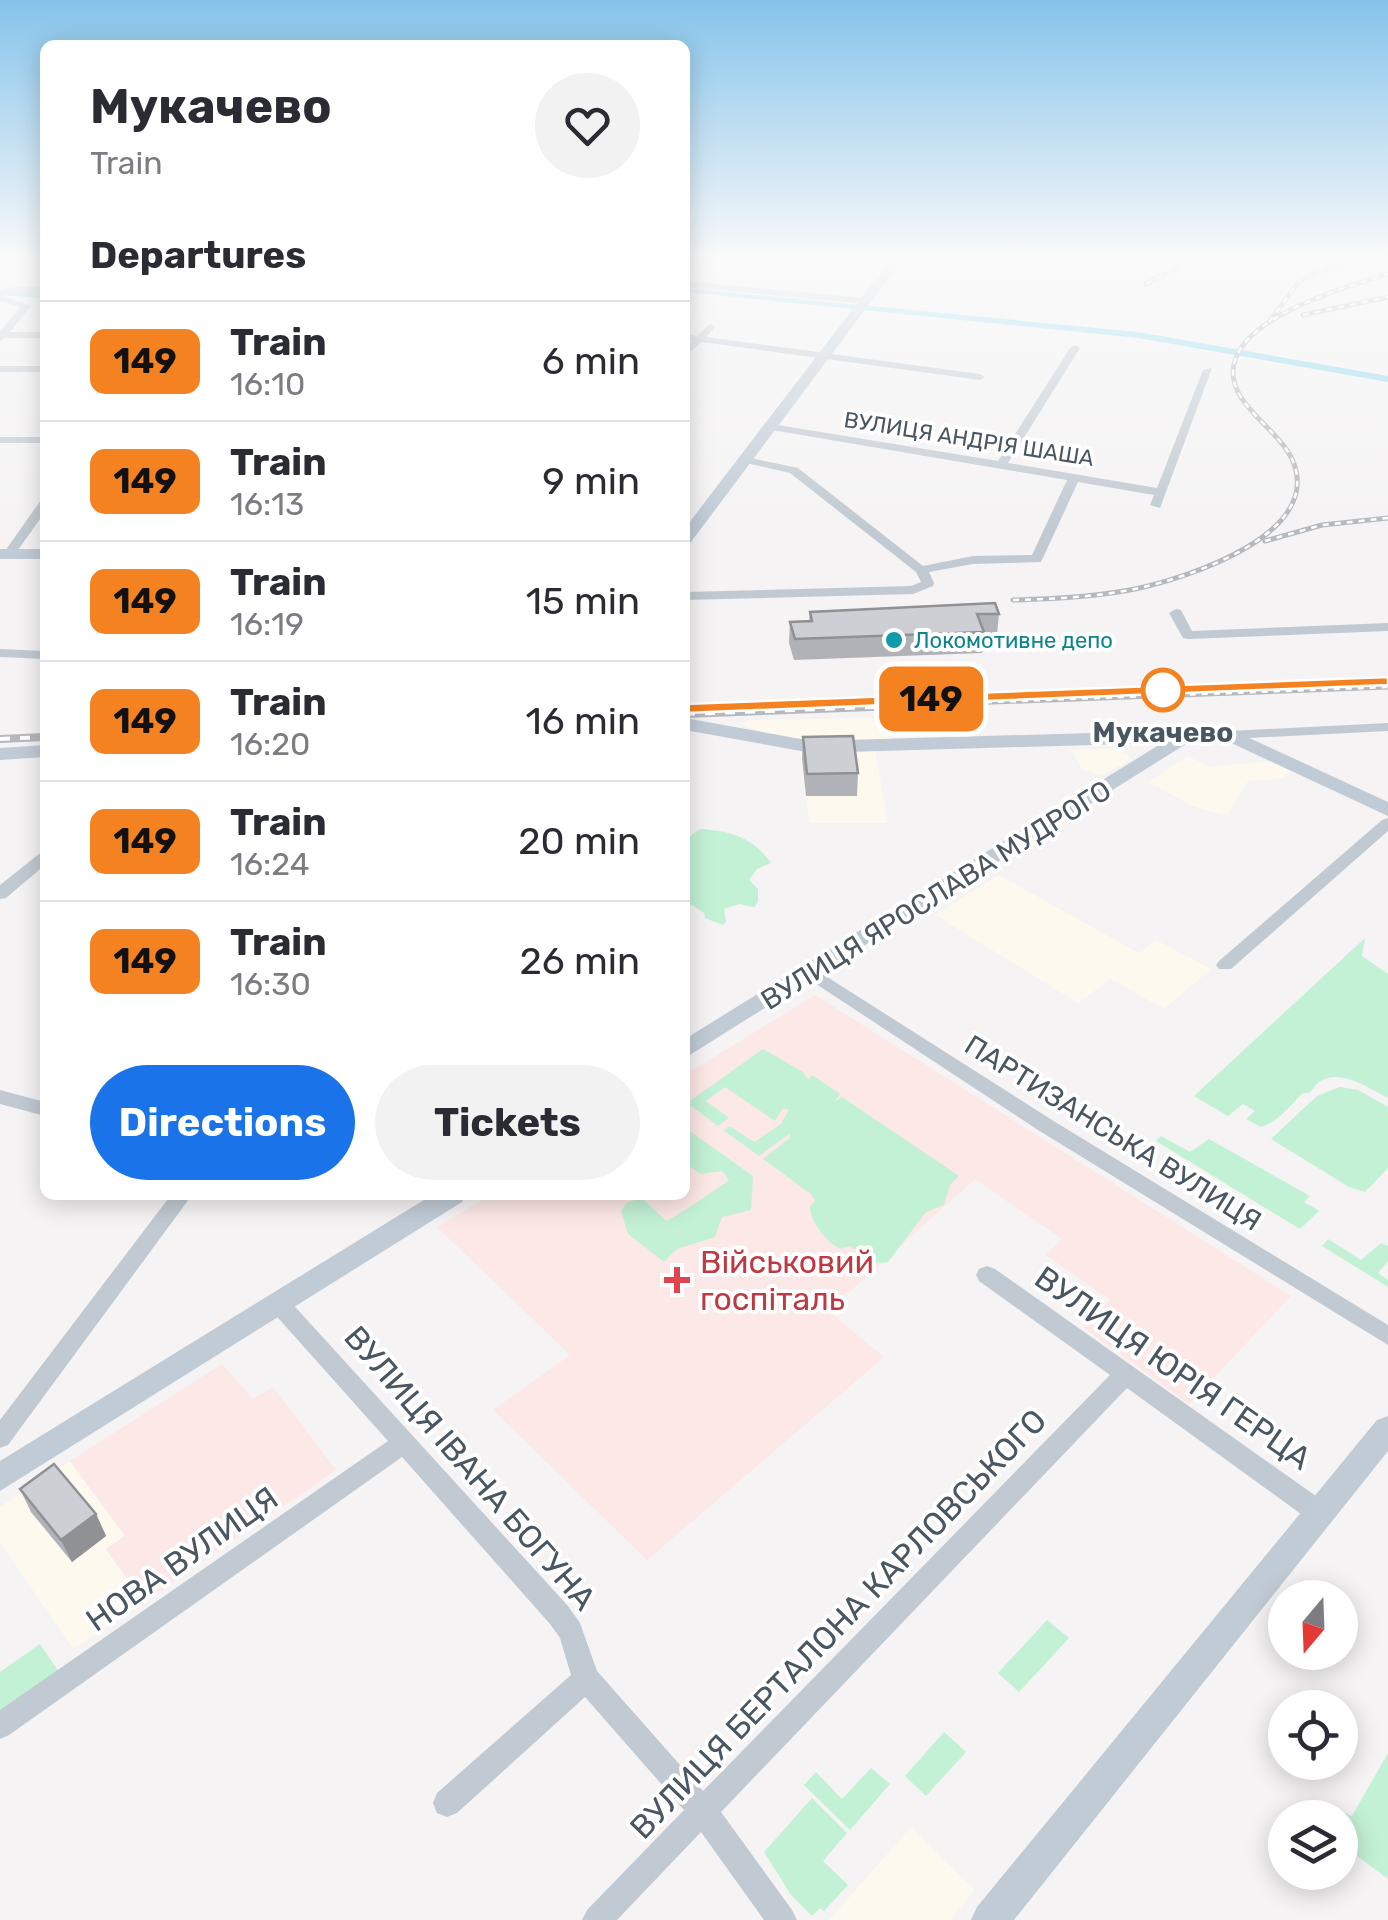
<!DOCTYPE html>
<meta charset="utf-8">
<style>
:root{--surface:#fff;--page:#f2f2f3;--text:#2b2b33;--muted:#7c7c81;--line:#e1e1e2;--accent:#1a73e8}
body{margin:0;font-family:Rubik,sans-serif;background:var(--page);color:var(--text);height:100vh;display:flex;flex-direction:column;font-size:38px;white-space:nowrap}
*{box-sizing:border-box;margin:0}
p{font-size:32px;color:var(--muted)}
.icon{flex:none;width:55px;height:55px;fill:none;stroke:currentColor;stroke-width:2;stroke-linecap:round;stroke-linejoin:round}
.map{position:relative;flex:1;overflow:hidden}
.drawer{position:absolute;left:40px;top:40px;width:650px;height:1160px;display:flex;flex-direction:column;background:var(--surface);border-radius:15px;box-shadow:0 5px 25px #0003}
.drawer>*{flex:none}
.badge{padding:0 20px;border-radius:15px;font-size:35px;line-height:65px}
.needle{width:65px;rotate:199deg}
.buttons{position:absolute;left:1268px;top:1580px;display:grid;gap:20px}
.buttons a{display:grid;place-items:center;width:90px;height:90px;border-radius:50%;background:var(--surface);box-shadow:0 5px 25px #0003;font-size:50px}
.map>.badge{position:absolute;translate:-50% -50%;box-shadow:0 0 0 5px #fff}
h2{padding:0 50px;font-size:38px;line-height:90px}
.round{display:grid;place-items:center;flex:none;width:105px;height:105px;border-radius:52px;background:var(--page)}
.summary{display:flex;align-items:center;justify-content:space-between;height:170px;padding:0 50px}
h1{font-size:48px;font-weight:700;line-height:75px}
.button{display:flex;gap:20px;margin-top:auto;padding:20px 50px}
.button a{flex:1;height:115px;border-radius:60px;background:var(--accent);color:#fff;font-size:40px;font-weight:700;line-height:115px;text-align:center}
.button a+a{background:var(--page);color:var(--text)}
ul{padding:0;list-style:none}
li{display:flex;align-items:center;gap:30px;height:120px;padding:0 50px;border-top:2px solid var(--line)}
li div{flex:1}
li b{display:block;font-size:38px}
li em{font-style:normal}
li .badge{min-width:110px;font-weight:700;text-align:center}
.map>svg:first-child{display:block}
.commercial{fill:#fdf9ef}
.medical{fill:#fce8e6}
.green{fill:#c3f1d5}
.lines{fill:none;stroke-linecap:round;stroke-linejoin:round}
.canal{fill:#90daee;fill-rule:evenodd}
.street{fill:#c1cad2;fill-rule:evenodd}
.secondary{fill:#c1cbd6;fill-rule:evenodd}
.rail-far1-casing{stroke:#b5b8bd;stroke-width:5}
.rail-casing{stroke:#b5b8bd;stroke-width:8}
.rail-far1{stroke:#fff;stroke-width:2.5;stroke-dasharray:6;stroke-linecap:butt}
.rail{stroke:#fff;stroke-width:4;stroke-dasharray:10;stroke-linecap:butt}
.wall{fill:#b0b2b7}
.shaded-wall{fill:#909195}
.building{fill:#cdcfd5;stroke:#909195;stroke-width:2.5}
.line{fill:#f58220;stroke:#fff;stroke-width:2.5}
.culture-dot{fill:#0f9aa8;stroke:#fff;stroke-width:4}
.stop-dot{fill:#fff;stroke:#f58220;stroke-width:5}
.health-dot{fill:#e0444e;stroke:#fff;stroke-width:4}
.labels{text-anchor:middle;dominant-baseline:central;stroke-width:8;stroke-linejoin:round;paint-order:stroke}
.far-street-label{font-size:22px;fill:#4a5661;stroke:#fff}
.far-culture-label{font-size:22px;fill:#0d838f;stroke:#fff;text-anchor:start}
.stop-label{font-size:28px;font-weight:bold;fill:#4a5661;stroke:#fff}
.street-label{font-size:28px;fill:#4a5661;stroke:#fff}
.near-health-label{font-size:32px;fill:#be3a42;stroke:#fff;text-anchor:start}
.near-street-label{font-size:32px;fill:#4a5661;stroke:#fff}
</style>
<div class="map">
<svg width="1388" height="1920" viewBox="0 0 1388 1920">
<rect width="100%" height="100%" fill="#f5f3f3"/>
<path class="commercial" d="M884,718L890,742H799L743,726L747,720Z
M875,748L888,823H809L800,750Z
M1118,749L1132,759L1101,776L1082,769L1071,750Z
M1188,756L1210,767L1272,761L1292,771L1280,779L1248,781L1227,816L1192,806L1148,782Z
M999,875L1139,953L1156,940L1211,969L1164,1009L1111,979L1078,1003L935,915Z
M70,1461L125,1536L106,1549L143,1602L73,1649L0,1542V1507Z
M911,1827L975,1890L950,1920H829Z"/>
<path class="medical" d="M815,995L1291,1296L1189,1404L1083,1327L1110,1300L1046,1255L1062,1239L975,1179L828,1311L884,1357L647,1560L493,1410L570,1355L437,1227L490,1195H685V1075Z
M222,1364L253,1399L273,1387L336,1470L143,1602L106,1549L125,1536L70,1461Z"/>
<path class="green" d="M700,829C730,831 753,837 771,863L757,869L749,880L758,889V902L754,907L739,904L724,909L726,922L723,925L705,918L704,913L692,905L685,906V840Z
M1365,938L1362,956L1388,974V1098C1371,1089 1339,1067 1319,1082C1315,1085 1313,1090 1309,1093H1303C1289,1106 1281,1120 1261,1127L1246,1119L1255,1111L1243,1104L1228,1116L1194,1096Z
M763,1049L803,1072L808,1079L812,1075L840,1094L834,1102L842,1097L959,1176L950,1185L944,1205L926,1212L888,1262C871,1266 862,1255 850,1246L840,1249C826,1241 810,1222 810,1206L815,1201L811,1194L763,1159L790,1138V1133L759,1156L723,1130L730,1126L754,1142L781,1124L789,1110L783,1108L775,1121L725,1087L706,1101L729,1118L718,1126L687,1103Z
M1340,1087L1358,1090L1388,1107V1168L1365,1192L1349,1187L1271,1139L1317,1096Z
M691,1132L753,1176L751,1210L722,1217L715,1237L677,1249L664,1262L628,1234L621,1211L628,1202L642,1198L666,1221C671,1220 723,1185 729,1180L722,1171L701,1174L685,1163V1134Z
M1161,1136L1190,1152L1209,1139L1310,1196L1304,1202L1319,1211L1300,1229L1156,1141Z
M1328,1239L1361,1260L1381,1243L1388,1246V1261L1378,1273L1388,1280V1287L1322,1246Z
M1047,1620L1069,1638L1019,1692L998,1673Z
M40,1644L63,1678L0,1722V1672Z
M944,1732L966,1752L926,1796L905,1776Z
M1388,1753V1879L1340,1843V1818L1320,1817L1328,1805L1352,1816Z
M871,1768L890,1784L850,1830L804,1785L816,1772L842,1799Z
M812,1798L847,1833L823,1861L848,1885L824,1911L820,1908L812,1916L791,1895L764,1852Z"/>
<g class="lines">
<path class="canal" d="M685,288L1138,332L1388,376V382L1138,338L685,292Z
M0,291L45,294V298L0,295Z"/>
<path class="street" d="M685,281L866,298L871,301L866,304L685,287Z
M13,287H45V293H14L3,296L31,306L10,332H45V338H5L0,341V332L20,307L0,301V291Z
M710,324L715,327L706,337L980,374L985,377L980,380L701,342L685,357V348L692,341L685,340V334L697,336Z
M1075,345L1080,348L1008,463L1157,488L1203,370L1212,368L1160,508L1150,505L1154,495L1078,482L1041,562L973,564L929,572L934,583L933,586L913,594L685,600V592L911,586L921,582L916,572L790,473L742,462V458L746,457L798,468L923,566L973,556L1032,555L1067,480L772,430L766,427L772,424L998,461L1070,348Z
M0,366H45V372H0Z
M0,437H45V443H0Z
M45,499V512L13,557H5V551L41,500Z
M1176,609L1181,610L1192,631L1388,623V631L1188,639L1183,638L1169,613Z
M0,649L45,651V659L0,657Z
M1388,723V731L1230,739L1223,735L1230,731Z
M1388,818V831L1231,969H1219L1216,965L1219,961L1382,820Z
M45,852V865L6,898L0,899V885L39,854Z
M810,966L1052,1120L1388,1325V1345L1038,1130L804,976L801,972L804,968Z
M0,1090L45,1102V1116L0,1104Z
M171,1195H192L8,1445L0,1448V1420Z
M987,1266L995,1269L1330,1506L1333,1514L1330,1522L1321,1525L1312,1522L1127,1388L721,1812L792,1910L797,1920H764L701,1832L617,1920H582L587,1910L684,1810L585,1697L457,1813L447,1817L437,1813L433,1803L437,1793L571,1675L560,1638L550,1624L402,1457L9,1735L0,1739V1710L388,1441L271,1310L268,1304L271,1298L279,1295L287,1298L568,1606L580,1623L597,1671L703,1791L1110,1375L979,1281L976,1275L979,1269Z"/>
<path class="secondary" d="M891,259H903L691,542L685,544V528Z
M0,549H45V559H0Z
M685,718L812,741L1230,729L1388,802V816L1227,741L1189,742L685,1058V1039L1162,743L812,753L685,730Z
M45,745V757L0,760V748Z
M432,1195H466L462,1202L0,1491V1461Z
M1388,1416V1451L1014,1920H971L977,1907L1377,1420Z"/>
<defs>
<path id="rail-far1" d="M1146,284L1194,259
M1303,315L1388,297
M1269,322L1300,280L1350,259
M1265,541L1322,525L1388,518
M1013,600C1054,599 1095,597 1135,589C1187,578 1326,534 1292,459C1278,428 1225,402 1234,364C1245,315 1346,287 1388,274
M914,705L1388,687"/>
<path id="rail" d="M685,714L979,703
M0,739L45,737"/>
</defs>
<use href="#rail-far1" class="rail-far1-casing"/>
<use href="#rail" class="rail-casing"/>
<use href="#rail-far1" class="rail-far1"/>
<use href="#rail" class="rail"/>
</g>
<path class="wall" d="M810,612L999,614L997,634L984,635L982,653L794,660L789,643L790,622L809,621Z
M900,701L984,710L981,732L902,735L898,723Z
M803,737L858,773L857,796H806L802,759Z
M20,1489L96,1514L106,1536L72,1562L31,1512Z"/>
<path class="shaded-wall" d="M96,1514L106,1536L72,1562L61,1540Z"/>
<path class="building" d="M995,603L999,614H977L984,632L795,639L790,622L812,621L810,612Z
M980,698L984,710L904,713L900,701Z
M853,736L858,773L807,774L803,737Z
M54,1464L96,1514L61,1540L20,1489Z"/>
<linearGradient id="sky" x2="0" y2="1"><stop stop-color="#85c3ea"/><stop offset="0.49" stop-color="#fafafa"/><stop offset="1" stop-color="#fafafa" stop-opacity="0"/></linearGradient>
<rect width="1388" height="528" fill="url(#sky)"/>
<path class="line" d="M1388,677V685L685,713L677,708L685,704Z"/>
<circle class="culture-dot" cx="894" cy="640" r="10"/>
<circle class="stop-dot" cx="1163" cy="690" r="20"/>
<path class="health-dot" d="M672 1265h10v10h10v10h-10v10h-10v-10h-10v-10h10z"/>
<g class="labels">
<g class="far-street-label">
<text transform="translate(969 439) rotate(9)">ВУЛИЦЯ АНДРІЯ ШАША</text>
</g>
<g class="far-culture-label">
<text x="914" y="640">Локомотивне депо</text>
</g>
<g class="stop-label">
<text x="1163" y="732">Мукачево</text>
</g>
<g class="street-label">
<text transform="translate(936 895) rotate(-32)">ВУЛИЦЯ ЯРОСЛАВА МУДРОГО</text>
<text transform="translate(1113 1133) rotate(32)">ПАРТИЗАНСЬКА ВУЛИЦЯ</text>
</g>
<g class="near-health-label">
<text x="700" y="1262">Військовий<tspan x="700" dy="37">госпіталь</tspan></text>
</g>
<g class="near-street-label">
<text transform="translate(1173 1368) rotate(35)">ВУЛИЦЯ ЮРІЯ ГЕРЦА</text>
<text transform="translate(470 1468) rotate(49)">ВУЛИЦЯ ІВАНА БОГУНА</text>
<text transform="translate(182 1559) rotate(-35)">НОВА ВУЛИЦЯ</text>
<text transform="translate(838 1624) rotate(-46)">ВУЛИЦЯ БЕРТАЛОНА КАРЛОВСЬКОГО</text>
</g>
</g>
</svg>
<div class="buttons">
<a><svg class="needle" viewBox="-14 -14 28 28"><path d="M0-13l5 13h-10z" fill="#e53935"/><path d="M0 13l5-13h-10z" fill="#7c7c81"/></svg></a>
<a><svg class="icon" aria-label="locate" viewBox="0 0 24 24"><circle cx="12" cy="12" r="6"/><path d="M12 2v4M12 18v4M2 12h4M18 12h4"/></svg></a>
<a><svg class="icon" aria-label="layers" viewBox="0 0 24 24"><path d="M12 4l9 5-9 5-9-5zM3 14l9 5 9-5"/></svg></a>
</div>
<b class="badge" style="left:931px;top:699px;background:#f58220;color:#111">149</b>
<section class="drawer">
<div class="summary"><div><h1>Мукачево</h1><p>Train</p></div><a class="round"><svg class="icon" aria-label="heart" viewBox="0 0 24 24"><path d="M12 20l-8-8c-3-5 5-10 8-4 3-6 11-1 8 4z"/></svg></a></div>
<h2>Departures</h2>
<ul>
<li><span class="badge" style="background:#f58220;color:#111">149</span><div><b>Train</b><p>16:10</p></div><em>6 min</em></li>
<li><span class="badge" style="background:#f58220;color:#111">149</span><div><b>Train</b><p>16:13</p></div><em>9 min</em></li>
<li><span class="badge" style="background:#f58220;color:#111">149</span><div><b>Train</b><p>16:19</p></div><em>15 min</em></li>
<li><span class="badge" style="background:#f58220;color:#111">149</span><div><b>Train</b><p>16:20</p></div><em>16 min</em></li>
<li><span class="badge" style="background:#f58220;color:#111">149</span><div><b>Train</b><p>16:24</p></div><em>20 min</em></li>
<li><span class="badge" style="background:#f58220;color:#111">149</span><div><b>Train</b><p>16:30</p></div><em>26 min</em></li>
</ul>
<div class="button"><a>Directions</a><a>Tickets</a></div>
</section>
</div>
